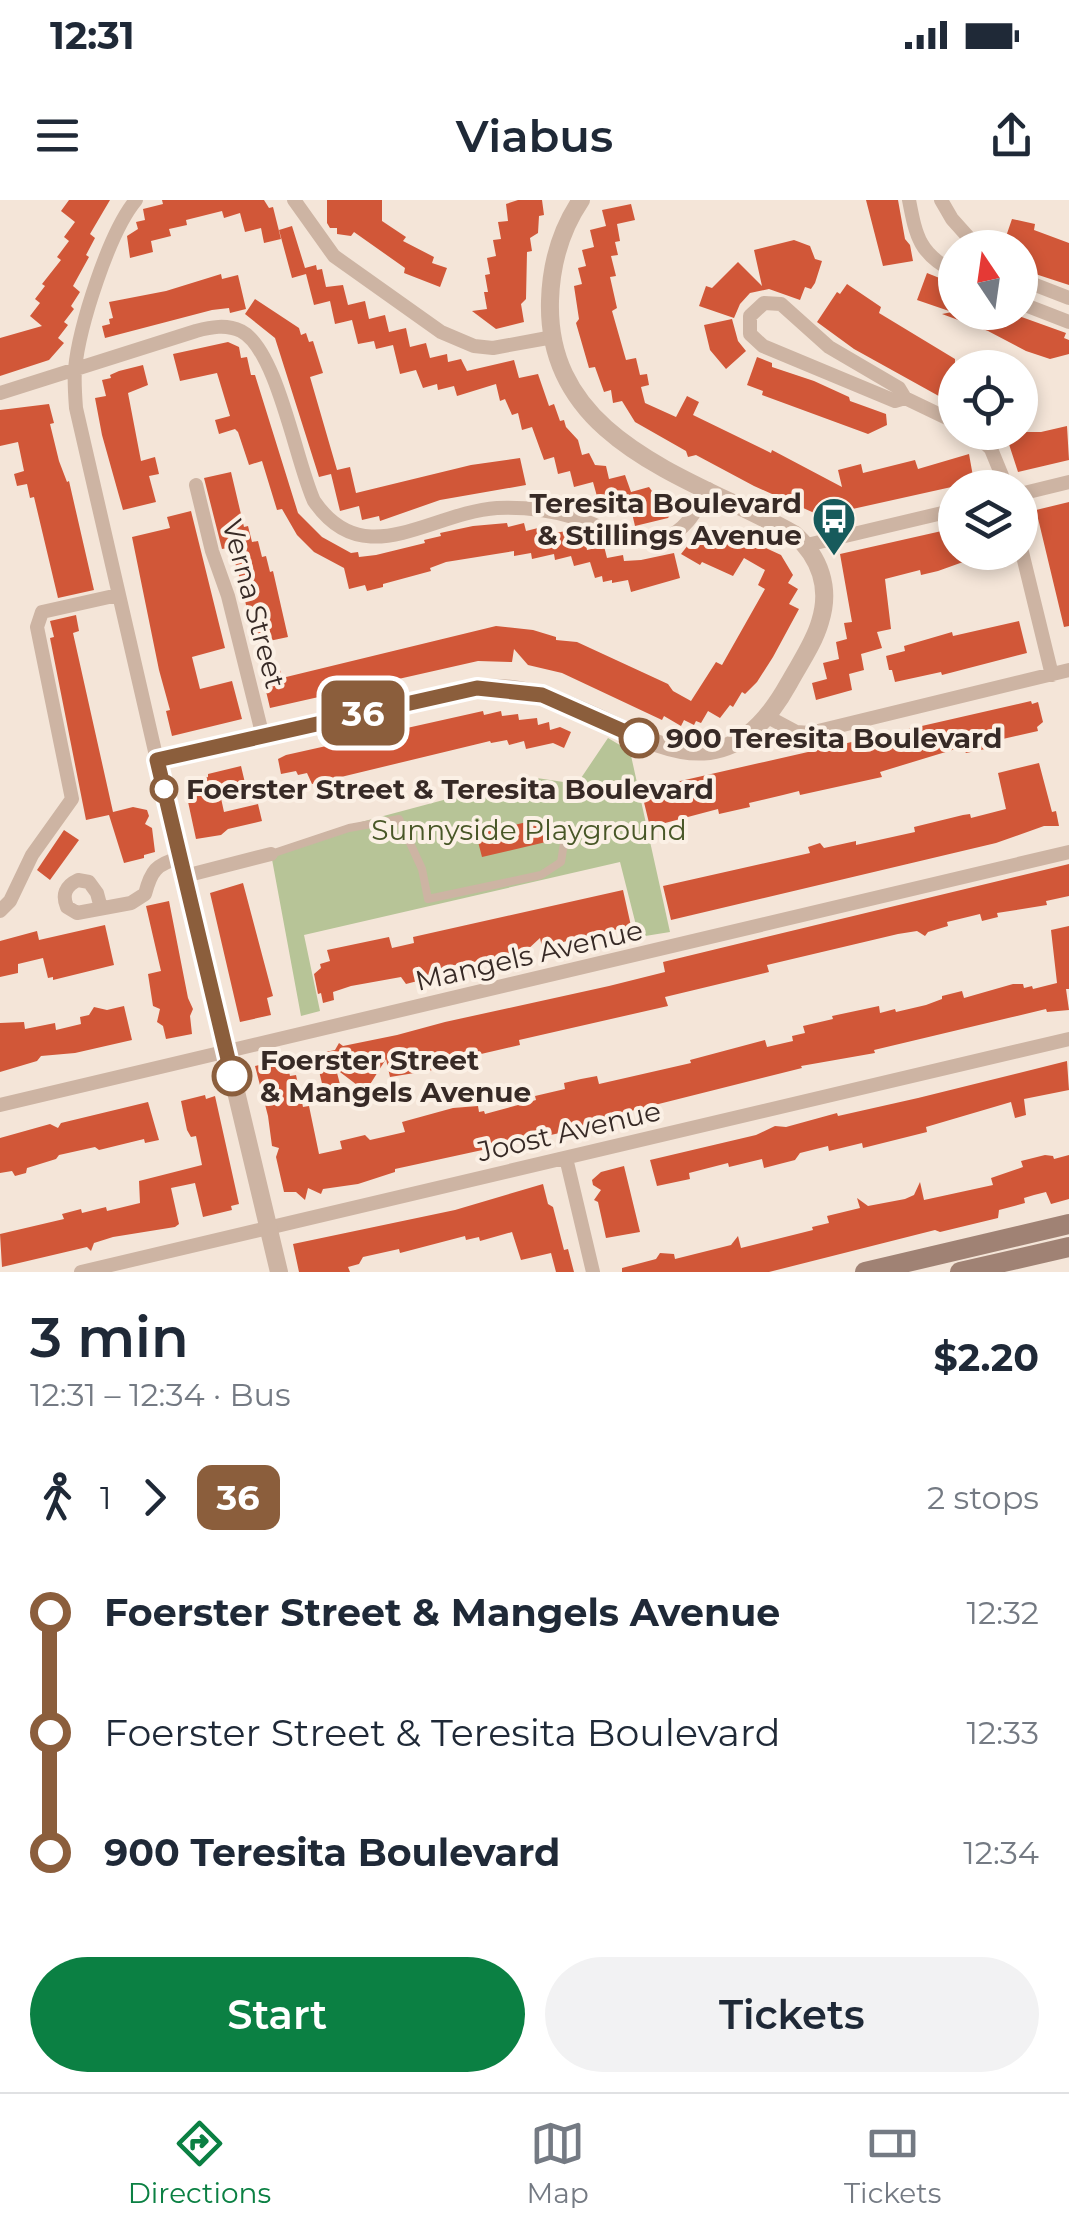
<!DOCTYPE html>
<meta charset="utf-8">
<style>
:root{--surface:#fff;--page:#f2f2f3;--text:#1f2937;--muted:#747a83;--line:#e0e1e3;--accent:#0b8043}
body{margin:0;font-family:Montserrat,sans-serif;background:var(--page);color:var(--text);height:100vh;display:flex;flex-direction:column;font-size:38px;white-space:nowrap}
*{box-sizing:border-box;margin:0}
p{font-size:32px;color:var(--muted)}
.icon{flex:none;width:55px;height:55px;fill:none;stroke:currentColor;stroke-width:2;stroke-linecap:round;stroke-linejoin:round}
.map{position:relative;height:1072px;overflow:hidden}
.side{display:flex;flex-direction:column;background:var(--surface);flex:1}
.side>*{flex:none}
.badge{padding:0 20px;border-radius:15px;font-size:35px;line-height:65px}
.needle{width:65px;rotate:347deg}
.buttons{position:absolute;left:938px;top:30px;display:grid;gap:20px}
.buttons a{display:grid;place-items:center;width:100px;height:100px;border-radius:50%;background:var(--surface);box-shadow:0 5px 15px #0003;font-size:50px}
.map>.badge{position:absolute;translate:-50% -50%;box-shadow:0 0 0 5px #fff}
.legs{display:flex;align-items:center;gap:15px;height:110px;padding:0 30px;font-size:32px}
.legs p{margin-inline-start:auto}
.summary{display:flex;align-items:center;justify-content:space-between;height:170px;padding:0 30px}
h1{font-size:55px;font-weight:600;line-height:75px}
.button{display:flex;gap:20px;margin-top:auto;padding:20px 30px}
.button a{flex:1;height:115px;border-radius:60px;background:var(--accent);color:#fff;font-size:40px;font-weight:600;line-height:115px;text-align:center}
.button a+a{background:var(--page);color:var(--text)}
ul{padding:0 30px;list-style:none}
li{display:flex;align-items:center;gap:35px;height:120px;font-size:38px}
li i{display:grid;place-items:center;width:15px;height:100%;margin:0 12px;background:currentColor}
li i::after{content:'';width:25px;height:25px;margin:-12px;border:8px solid;border-radius:50%;background:var(--surface)}
li p{margin-inline-start:auto}
li:first-child i{background:linear-gradient(#0000 50%,currentColor 0)}
li:last-child i{background:linear-gradient(currentColor 50%,#0000 0)}
.status{display:flex;justify-content:space-between;align-items:center;height:70px;padding:0 50px;background:var(--surface);direction:ltr}
.status svg{height:28px;fill:currentColor}
header{display:flex;justify-content:space-between;align-items:center;height:130px;padding:0 30px;background:var(--surface);font-size:45px;font-weight:600}
.menu{display:flex;justify-content:space-around;align-items:center;height:140px;border-top:2px solid var(--line);background:var(--surface);font-size:28px;color:var(--muted)}
.menu a{display:grid;justify-items:center;gap:5px}
.menu .selected{color:var(--accent)}
.map>svg:first-child{display:block}
.green{fill:#b7c497}
.building{fill:#d15738}
.lines{fill:none;stroke-linecap:round;stroke-linejoin:round}
.service{stroke:#cdb4a3;stroke-width:8}
.minor{stroke:#cdb4a3;stroke-width:14}
.tertiary{stroke:#cdb4a3;stroke-width:18}
.secondary{stroke:#a08274;stroke-width:20}
.line-1-casing{stroke:#fff;stroke-width:22}
.line-1{stroke:#8b5e3c;stroke-width:15}
.stop-1-dot{fill:#fff;stroke:#8b5e3c;stroke-width:5}
.labels{text-anchor:middle;dominant-baseline:central;stroke-width:8;stroke-linejoin:round;paint-order:stroke}
.poi-label{font-size:28px;font-weight:bold;fill:#372a26;stroke:#fbf0e5;text-anchor:end}
.street-label{font-size:28px;fill:#372a26;stroke:#fbf0e5}
.stop-label{font-size:28px;font-weight:bold;fill:#372a26;stroke:#fbf0e5;text-anchor:start}
.park-label{font-size:28px;fill:#485727;stroke:#fbf0e5}
</style>
<div class="status"><b>12:31</b><svg viewBox="0 0 49 12"><path d="M0 12V9h3v3zM5 12V6h3v6zM10 12V3h3v9zM15 12V0h3v12zM26 1h20v11H26zM47 4h2v5h-2z"/></svg></div>
<header><svg class="icon" aria-label="menu" viewBox="0 0 24 24"><path d="M4 6h16M4 12h16M4 18h16"/></svg>Viabus<svg class="icon" aria-label="share" viewBox="0 0 24 24"><path d="M12 15V3M7 8l5-5 5 5M5 13v7h14v-7"/></svg></header>
<div class="map">
<svg width="1069" height="1072" viewBox="0 0 1069 1072">
<rect width="100%" height="100%" fill="#f4e5d8"/>
<path class="green" d="M608,538L630,551L670,732L639,737L620,662L304,735L320,811L301,816L271,654L361,622L530,577L577,584Z"/>
<path class="building" d="M69,0H110L90,34L95,38L86,55L89,57L73,86L80,92L71,106L74,109L64,122L68,125L58,138L64,143L49,160L0,176V138L42,126L30,116L40,103L35,99L45,86L42,84L61,60L57,57L69,41L64,37L75,22L61,11Z
M162,0H264L269,8L273,7L281,39L264,43L261,28L245,32L240,13L224,18L222,11L186,20L187,25L169,29L171,36L151,41L153,52L130,58L127,36L138,29L136,22L145,20L143,9L163,4Z
M327,0H382V21L406,37L403,41L434,57L432,63L447,68L440,87L404,73L405,68L354,32L351,36L337,34V28H330L327,23Z
M518,0H542L544,15L539,16L538,33L530,38L532,51L527,52L526,99L521,104L524,122L496,129L472,111L487,109L484,92H488L485,75L490,74L487,58L496,56L493,40L501,39L498,22L508,21L506,4Z
M866,0H898L905,39L910,45L913,61L883,66Z
M631,4L635,20L617,24L620,41L615,42L618,55L611,56L616,76L610,77L617,108L612,111L626,160L636,158L640,175L647,174L649,185L641,187L645,203L676,217L687,196L699,202L693,215L771,253L772,250L842,287L838,270L861,264L863,273L915,260L918,269L969,254L974,282L821,316L754,286L696,255L688,257L686,251L635,222L622,201L613,203L611,190L604,192L595,167L589,168L576,123L579,119L574,86L582,84L578,68L586,66L582,50L594,47L590,30L606,26L602,10Z
M1012,19L1035,24L1034,30L1069,43V85L1020,69V48H1002Z
M292,26L305,68L316,65L317,70L322,69L326,87L343,85L348,105L365,101L369,119L385,115L389,132L406,128L410,147L426,143L430,158L447,154L448,162L461,159L467,171L514,160L519,178L538,174L549,206L554,204L560,221L564,220L566,227L578,240L582,255L589,253L595,265L606,266L609,279L625,275L631,292L649,287L660,302L668,300L671,314L668,318L635,326L631,309L621,312L617,295L598,300L593,282L574,287L570,271L558,274L554,257L544,260L532,227L522,230L518,213L512,215L505,199L500,201L496,184L457,196L454,186L438,190L437,184L423,188L416,170L400,174L393,145L376,149L374,141L358,144L352,120L335,124L330,101L314,105L306,74L292,78L279,30Z
M794,40L810,46L815,59L822,61L815,83L811,89L805,87L800,100L769,89L750,93L740,104L734,118L699,106L706,86L712,88L738,62L762,86L754,50Z
M927,73L942,79V86L955,90V112H1008L1066,133L1064,138L1069,140V154L1050,159L1026,151L988,131L942,114L952,112L917,100Z
M221,74L222,79L238,75L246,109L230,113L229,108L212,110L105,138L102,126L110,124L109,119L113,118L109,102L166,91Z
M847,84L881,107L879,113L955,159V205L854,149L817,122L837,92L840,94Z
M255,99L299,128L301,135L306,133L309,142L313,141L323,173L310,177L337,270L350,267L356,293L471,265L520,258L526,285L440,300L380,321L379,316L362,320L359,306L340,311L331,274L319,277L275,138L245,114Z
M732,119L738,141L746,151L726,169L710,150L704,125Z
M228,142L239,147L241,158L247,157L251,175H255L298,313L322,337L351,353L358,352L359,357L376,355L425,343L424,340L441,336L440,333L473,326L507,323L508,327L524,323L526,331L542,327L544,335L566,331L568,341L585,339L587,350L604,346L607,358L623,355L624,361L641,360L674,353L680,378L631,392L628,380L612,383V380L603,382L602,376L595,378L590,362L574,366L571,356L555,360L554,354L532,359L531,353L514,356V351L446,362L430,368L431,371L383,384V387L367,391L365,385L349,389L344,368L314,352L297,335L282,309L277,310L262,261L249,265L238,232L235,229L219,234L215,220L230,216L217,173L180,181L173,154Z
M757,157L772,163V167L814,181L849,197L850,201L886,214L887,225L868,234L762,195L763,191L747,185Z
M143,165L148,185L128,193L141,261L155,257L159,274L149,276L156,302L123,310L102,235L95,198L106,196L102,180L111,178L110,175L119,171Z
M49,204L54,223L50,224L59,261L67,282L69,281L94,390L58,398L34,297L30,298L27,284L17,286L14,274L24,271L18,242L0,246V210Z
M1067,226L1069,260L1018,272L1005,232H1041Z
M231,272L244,327L248,326L252,342L258,341L262,357L266,356L270,372L273,371L288,437L255,444L240,379L235,363L231,364L227,348L222,349L204,278Z
M1069,302V426L1064,427L1036,310Z
M191,311L225,448L192,457L200,489L232,481L242,519L172,536L166,511L170,510L159,470L132,337L170,328L167,317Z
M703,326L718,335L722,328L781,355L793,375L788,383L798,389L789,404L799,409L773,457L757,482L745,494L742,492L733,507L730,505L720,518L708,511L701,523L696,521L694,525L684,520L681,526L664,516L662,520L562,473L528,465L514,449L512,462L478,461L270,508L261,470L279,466L282,478L496,426L533,430L556,437V440L577,442L668,484L673,491L691,501L716,462L722,465L765,389L758,385L765,370L744,358L733,376L702,362L700,365L681,354Z
M955,328V352H977V357L938,371L921,375L920,370L885,379L891,429L877,432L882,448L861,454L864,470L849,474L852,490L816,500L812,483L827,479L823,463L839,459L836,442L847,439L844,423L852,422L840,354Z
M76,415L79,431L73,433L113,612L133,607L147,610L149,616L145,624L152,628L155,652L144,655V658L124,663L109,615L86,620L50,438L54,437L50,421Z
M1019,421L1027,453L942,475L941,472L895,482L892,470H889L886,456L905,451L904,446L952,432L953,436Z
M1031,501L1032,504L1038,502L1043,522L1037,527L1038,531L994,541L995,547L966,553L962,547L880,572L882,577L800,595L799,591L783,595L749,603L750,607L719,614L718,609L650,627L641,590Z
M483,511L484,515L501,511L502,516L518,514L519,520L537,518L538,525L549,522L550,530L560,527L571,532L564,548L553,543L526,549L524,541L509,545L507,540L491,543L490,541L312,584L307,573L298,575L296,571L281,574L278,559L286,555Z
M1039,563L1052,612L1056,611L1059,626H1044L996,643L671,720L663,686L810,653L808,647L820,643L824,648L856,641V645L915,632L914,627L963,615L970,614L971,618L1006,609L998,573Z
M241,566L245,583L219,589L224,612L258,604L262,621L228,629L221,635L196,639L187,597L207,592L204,578L208,577V574Z
M539,619L546,642L482,657L476,634Z
M64,630L79,640L50,680L37,670Z
M1069,664V696L1046,701L1047,705L997,713L998,717L982,721L980,714L947,722L948,726L928,732L925,736L917,731L898,734L767,765L769,772L665,797L668,806L519,840L520,845L438,864L439,869L390,877L386,859L369,886L361,888L336,869L342,892L325,896L315,854L335,850L339,843L343,846L397,835L445,822L609,786L665,772L663,762Z
M243,683L273,796L267,798L271,815L240,822L210,693Z
M623,690L631,726L542,747L540,738L526,751L514,750L509,756L450,766L452,772L406,784L401,777L351,786L333,792L334,800L323,803L321,793L318,794L314,774L321,768L320,764L330,761L327,750L389,737L392,748L414,743L413,737Z
M169,701L188,798L193,809L190,816L192,834L166,839L163,826L157,822L160,809L153,806L148,774L161,771L146,706Z
M105,725L114,765L53,780V777L48,778L43,758L18,764V773L0,777V741L37,731L39,740Z
M1069,726V789H1066L1069,810L1047,812L1046,809L874,850L875,853L801,866L802,868L591,921L592,926L395,969V972L358,984L323,989L321,994L308,988L305,1000L296,992H284L276,957L279,948L272,946L268,916L255,866L286,859L290,876L296,875L303,907L309,906L319,954L342,949L340,941L365,935L370,940L405,932L402,922L453,908L478,906L479,912L484,911L485,914L536,900L535,896L565,889L564,883L581,879L597,876L599,884L691,863L690,860L765,840L767,847L793,841L792,836L805,833L803,826L833,819L832,816L879,806L880,813L895,809L896,812L926,805L942,799V796L962,791L964,798L1013,784H1023L1024,788L1032,786L1033,789L1057,783L1051,730Z
M124,806L132,840L75,853L41,856L37,861L0,872V823L24,822L25,829L55,823L56,830L81,824L80,817L89,815L94,807L107,810Z
M1067,861L1069,890L1024,899L1026,915L1015,918L1011,902L926,927L927,932L863,948L862,943L829,951L828,946L800,953L795,960L764,968L762,959L729,967L728,963L689,973L690,979L657,986L650,960L756,935L775,926L786,927L837,913L838,916L918,898Z
M205,895L206,899L215,896L239,1004L231,1006L232,1010L203,1017L195,983L171,988L179,1024L175,1027L113,1037L94,1043L91,1051L87,1047L2,1067L0,1034L64,1019L62,1014L81,1009L82,1013L106,1007L107,1011L140,1003L139,981L202,965L196,936L191,937L187,930L181,901Z
M148,902L159,940L145,943L144,939L99,950L95,947L59,955L56,959L27,968L26,973L15,976L12,971L0,973V938L50,924L58,928L61,923Z
M1045,955L1053,956L1054,959L1069,955V999L1051,1004L1046,992L1034,995L1024,998L1025,1003L999,1010L998,1018L940,1032L935,1030L769,1072H622V1068L656,1059L660,1053L674,1054L675,1059L731,1045L738,1036L741,1048L813,1030L812,1027L829,1023L827,1016L860,1008L857,998L868,1006L905,999L914,995L920,982L924,1000L993,985L991,978L1023,967L1021,961Z
M624,966L640,1032L606,1038L598,1002L594,1000L601,990L593,985L592,980L601,972Z
M543,984L548,1004L553,1007L564,1050L568,1049L574,1072H556L551,1053L521,1060L512,1032L480,1041L479,1037L466,1040L465,1036L400,1053L399,1049L363,1057L359,1064L348,1067L350,1072H299L293,1044L455,1010Z"/>
<g class="lines">
<path class="service" d="M271,654L349,628L399,619L422,669L428,699L541,675L561,662L564,643L546,621"/>
<path class="minor" d="M136,0C109,32 79,127 75,169C74,182 75,195 76,208L157,560
M294,0L334,56L441,132L474,146L493,148L553,137
M909,0C916,37 920,55 955,72
M941,0L952,19L978,48
M1020,79L1069,98
M1020,103L1069,122
M0,193L196,131C211,127 226,124 241,131C277,149 296,262 314,301C364,374 429,313 497,308C522,307 549,310 573,317C601,325 632,346 662,339C686,332 697,309 708,289
M905,198L895,201L763,146L750,134V116L764,103L781,104L829,147L899,188L905,198L955,222
M973,232L991,249L1007,288
M196,285L212,351L228,396L263,537
M1020,294L1069,282
M1020,344L1052,475
M807,345L955,310
M768,517L796,532L810,533L1069,470
M185,676L271,654
M101,708L97,693L89,682L78,680C65,686 62,695 67,707L77,713L131,703L145,694C151,671 156,664 180,658
M0,711L10,701L32,655L72,599L37,427L42,412L118,395
M0,905L1069,652
M566,958L593,1072
M81,1072L1069,839"/>
<path class="tertiary" d="M279,1072L157,560L457,491C484,486 514,487 540,495C637,522 716,614 789,483C800,463 814,443 820,422C831,388 820,357 794,334C695,278 546,243 550,101C551,64 560,31 581,0"/>
<path class="secondary" d="M865,1072L1069,1024
M960,1072L1069,1047"/>
</g>
<g class="lines">
<defs>
<path id="line-1" d="M232,876L157,560L477,488L542,495L639,538"/>
</defs>
<use href="#line-1" class="line-1-casing"/>
<use href="#line-1" class="line-1"/>
</g>
<defs>
<symbol id="bus-pin" viewBox="-11 -11 22 30"><path d="M0 17L-7.5 6A9.5 9.5 0 1 1 7.5 6Z" fill="#175b5c" stroke="#fbf0e5"/><path d="M-5-6H5V4H4V6H2V4H-2V6H-4V4H-5ZM-3.5-4V0h7V-4ZM-3.5 1.2v1.5H-2V1.2ZM2 1.2v1.5H3.5V1.2Z" fill="#fff"/></symbol>
</defs>
<g fill-rule="evenodd">
<use href="#bus-pin" x="809" y="294" width="50" height="68"/>
</g>
<g class="stop-1-dot">
<circle cx="639" cy="538" r="18"/>
<circle cx="164" cy="589" r="12"/>
<circle cx="232" cy="876" r="18"/>
</g>
<g class="labels">
<g class="poi-label">
<text x="802" y="303">Teresita Boulevard<tspan x="802" dy="32">&amp; Stillings Avenue</tspan></text>
</g>
<g class="street-label">
<text transform="translate(254 404) rotate(75)">Verna Street</text>
<text transform="translate(529 755) rotate(-13)">Mangels Avenue</text>
<text transform="translate(569 931) rotate(-13)">Joost Avenue</text>
</g>
<g class="stop-label">
<text x="666" y="538">900 Teresita Boulevard</text>
<text x="186" y="589">Foerster Street &amp; Teresita Boulevard</text>
<text x="260" y="860">Foerster Street<tspan x="260" dy="32">&amp; Mangels Avenue</tspan></text>
</g>
<g class="park-label">
<text x="529" y="630">Sunnyside Playground</text>
</g>
</g>
</svg>
<div class="buttons">
<a><svg class="needle" viewBox="-14 -14 28 28"><path d="M0-13l5 13h-10z" fill="#e53935"/><path d="M0 13l5-13h-10z" fill="#747a83"/></svg></a>
<a><svg class="icon" aria-label="locate" viewBox="0 0 24 24"><circle cx="12" cy="12" r="6"/><path d="M12 2v4M12 18v4M2 12h4M18 12h4"/></svg></a>
<a><svg class="icon" aria-label="layers" viewBox="0 0 24 24"><path d="M12 4l9 5-9 5-9-5zM3 14l9 5 9-5"/></svg></a>
</div>
<b class="badge" style="left:363px;top:513px;background:#8b5e3c;color:#fff">36</b>
</div>
<section class="side">
<div class="summary"><div><h1>3 min</h1><p>12:31 – 12:34 · Bus</p></div><b>$2.20</b></div>
<div class="legs"><svg class="icon" aria-label="walk" viewBox="0 0 24 24"><circle cx="13" cy="4" r="2"/><path d="M13 8l-2 6 4 7M11 14l-3 7M7 12l3-4h3l4 4"/></svg>1<svg class="icon" aria-label="forward" viewBox="0 0 24 24"><path d="M9 5l7 7-7 7"/></svg><b class="badge" style="background:#8b5e3c;color:#fff">36</b><p>2 stops</p></div>
<ul>
<li><i style="color:#8b5e3c"></i><b>Foerster Street &amp; Mangels Avenue</b><p>12:32</p></li>
<li><i style="color:#8b5e3c"></i><span>Foerster Street &amp; Teresita Boulevard</span><p>12:33</p></li>
<li><i style="color:#8b5e3c"></i><b>900 Teresita Boulevard</b><p>12:34</p></li>
</ul>
<div class="button"><a>Start</a><a>Tickets</a></div>
</section>
<nav class="menu">
<a class="selected"><svg class="icon" aria-label="directions" viewBox="0 0 24 24"><path d="M12 3l9 9-9 9-9-9zM9 14v-3h6M13 9l2 2-2 2"/></svg>Directions</a>
<a><svg class="icon" aria-label="map" viewBox="0 0 24 24"><path d="M3 6l6-2 6 2 6-2v14l-6 2-6-2-6 2zM9 4v14M15 6v14"/></svg>Map</a>
<a><svg class="icon" aria-label="tickets" viewBox="0 0 24 24"><path d="M3 7h18v10H3zM15 7v10"/></svg>Tickets</a>
</nav>
